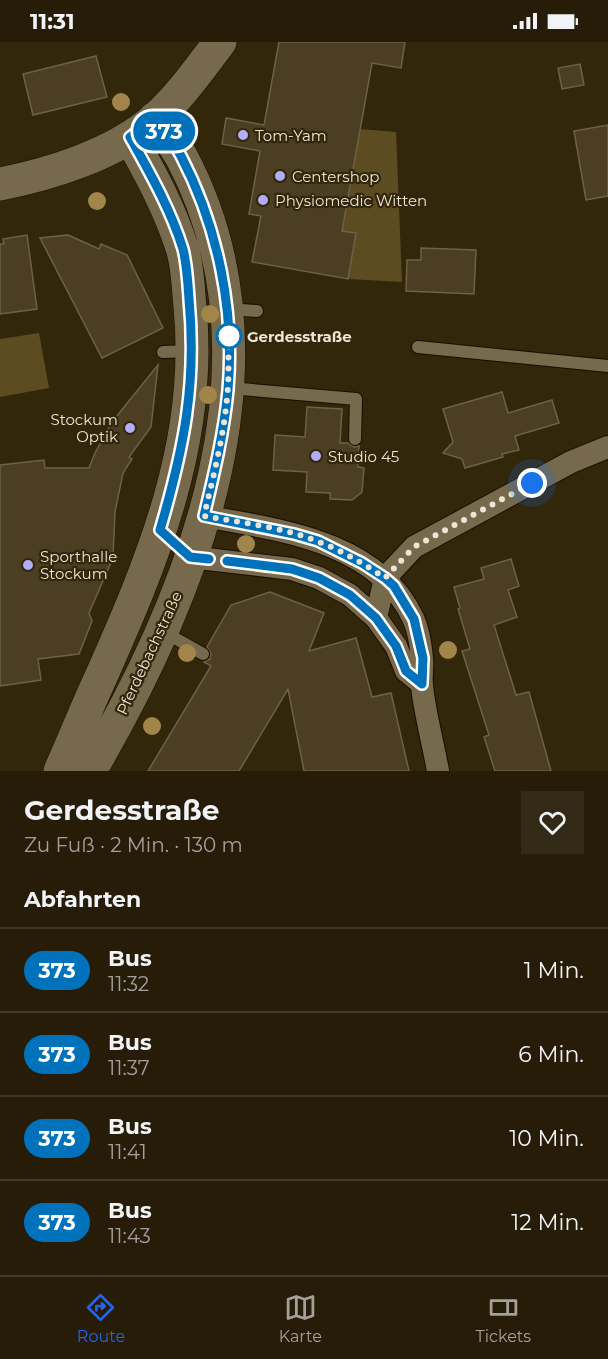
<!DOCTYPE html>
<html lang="de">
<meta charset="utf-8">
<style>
:root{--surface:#261c08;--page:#322916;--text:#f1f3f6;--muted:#a4a19c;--line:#423a29;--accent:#2563eb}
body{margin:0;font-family:Montserrat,sans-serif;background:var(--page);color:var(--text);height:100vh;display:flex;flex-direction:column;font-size:22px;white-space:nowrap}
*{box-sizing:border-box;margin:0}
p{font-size:20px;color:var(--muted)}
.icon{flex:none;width:33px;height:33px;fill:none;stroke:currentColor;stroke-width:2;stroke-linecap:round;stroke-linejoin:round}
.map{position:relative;height:729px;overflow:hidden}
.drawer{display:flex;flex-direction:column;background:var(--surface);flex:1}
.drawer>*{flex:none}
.badge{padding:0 12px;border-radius:20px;font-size:21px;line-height:39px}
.you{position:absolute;width:30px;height:30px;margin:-15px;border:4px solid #fff;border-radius:50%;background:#1a73e8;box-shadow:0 0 0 9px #1a73e833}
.map>.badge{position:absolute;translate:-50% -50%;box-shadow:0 0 0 3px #fff}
h2{padding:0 24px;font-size:22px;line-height:54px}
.round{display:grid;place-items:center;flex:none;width:63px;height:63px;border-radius:0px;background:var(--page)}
.headline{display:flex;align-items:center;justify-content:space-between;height:102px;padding:0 24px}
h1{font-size:28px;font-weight:700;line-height:45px}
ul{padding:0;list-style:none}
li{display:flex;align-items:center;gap:18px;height:84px;padding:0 24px;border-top:2px solid var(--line)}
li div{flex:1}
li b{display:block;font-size:22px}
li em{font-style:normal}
li .badge{min-width:66px;font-weight:700;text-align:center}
.status{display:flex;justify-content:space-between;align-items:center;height:42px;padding:0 30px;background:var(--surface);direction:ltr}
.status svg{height:16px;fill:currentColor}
.menu{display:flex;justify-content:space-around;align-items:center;height:84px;border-top:2px solid var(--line);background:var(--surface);font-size:16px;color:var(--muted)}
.menu a{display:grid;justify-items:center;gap:3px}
.menu .on{color:var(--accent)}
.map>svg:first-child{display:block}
.green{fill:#5d4b22}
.building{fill:#4b3e23;stroke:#6e6144;stroke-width:1.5}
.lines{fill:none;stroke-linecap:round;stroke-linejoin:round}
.service-casing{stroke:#1a0e00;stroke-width:14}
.minor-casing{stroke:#1a0e00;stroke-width:24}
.secondary-casing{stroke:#1a0e00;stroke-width:34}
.service{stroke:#76694c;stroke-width:12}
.minor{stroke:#76694c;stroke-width:22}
.secondary{stroke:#76694c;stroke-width:33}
.tree{fill:#a18549}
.line-casing{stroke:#fff;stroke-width:14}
.line{stroke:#0072bc;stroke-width:9}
.walk{stroke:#ece5d5;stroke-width:6;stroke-dasharray:0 10.8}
.poi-dot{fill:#b1adfa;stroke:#32260b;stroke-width:2}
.stop-dot{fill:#fff;stroke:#0072bc;stroke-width:3}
.labels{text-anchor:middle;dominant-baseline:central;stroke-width:4.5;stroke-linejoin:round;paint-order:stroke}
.poi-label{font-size:15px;fill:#ece5d5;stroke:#32260b;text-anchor:start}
.stop-label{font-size:15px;font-weight:bold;fill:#ece5d5;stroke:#32260b;text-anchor:start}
.street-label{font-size:15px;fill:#ece5d5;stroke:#32260b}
</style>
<div class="status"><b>11:31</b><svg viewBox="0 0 49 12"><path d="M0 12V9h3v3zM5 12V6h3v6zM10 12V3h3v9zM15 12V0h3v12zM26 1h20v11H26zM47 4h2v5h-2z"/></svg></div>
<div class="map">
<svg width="608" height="729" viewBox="0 0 608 729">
<rect width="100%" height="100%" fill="#32260b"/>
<path class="green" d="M360,87L396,90L402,240L348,237L356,192L342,189Z
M39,291L49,346L0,355V297Z"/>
<path class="building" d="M279,0H405L401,26L372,21L342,189L356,191L348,237L252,220L261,174L249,172L260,109L222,102L226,76L264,83Z
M96,14L107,55L33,73L23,32Z
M580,22L584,43L562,47L558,26Z
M608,83V154L586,158L574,89Z
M27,193L37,267L0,272V202H4L3,197Z
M68,193L99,207L101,202L127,213L163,286L102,316L40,196Z
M421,206L476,208L474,252L406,249L407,218H421Z
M158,323L151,385L129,415L132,417L123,431L115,470L113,516L89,571L92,579L79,612L38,617L41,638L0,644V423L44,418L45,426H89L95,411L112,380Z
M502,350L508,371L552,358L559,381L515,394L519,408L502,412L503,415L465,426L462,417L443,411L453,400L443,367Z
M307,365L342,367L340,401H348L354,405L359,404L358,425L364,426L362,450L352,458L330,457V451L306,450L307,430L273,428L275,393L305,395Z
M511,517L519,544L508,548L517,575L494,583L516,653L529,650L551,729H495L484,695L489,693L462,609L470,607L458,567L460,566L454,545L484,537L481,526Z
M270,550L324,571L309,609L356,596L372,655L391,651L409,729H304L288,647L239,729H148L211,624L204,620L210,617L211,612L207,605L231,563Z"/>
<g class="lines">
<defs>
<path id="service" d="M228,267L257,269
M418,305L608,324
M163,310L192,309
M229,346L356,357L355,397
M164,590L203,612"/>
<path id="minor" d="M204,474C279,488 377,499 413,576C418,587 421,604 422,616C423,625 421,635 422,644C425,672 433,701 438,729
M190,515L292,527L319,536L350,553L376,576L396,604L406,629L422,642
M376,576L385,536L414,505L571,420L608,405"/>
<path id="secondary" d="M0,142C51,132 115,112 155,77C180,55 200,26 220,0
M60,729C74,698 86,667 100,637C153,518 203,399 190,265C188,246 188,224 182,206C170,167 150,131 130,95
M90,729C196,548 288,315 181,114C173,101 164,89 155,76"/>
</defs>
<use href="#service" class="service-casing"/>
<use href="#minor" class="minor-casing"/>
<use href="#secondary" class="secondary-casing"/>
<use href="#service" class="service"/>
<use href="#minor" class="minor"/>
<use href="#secondary" class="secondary"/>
</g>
<g class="tree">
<circle cx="121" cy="60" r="9"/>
<circle cx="97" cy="159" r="9"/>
<circle cx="210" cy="272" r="9"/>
<circle cx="208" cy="353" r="9"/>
<circle cx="246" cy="502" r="9"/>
<circle cx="448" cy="608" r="9"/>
<circle cx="187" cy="611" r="9"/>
<circle cx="152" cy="684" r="9"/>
</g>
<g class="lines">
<defs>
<path id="line" d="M209,517L190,515L160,488C184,406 197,342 189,257C188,241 187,223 183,207C171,168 150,131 130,95L155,76C164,89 174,101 181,114C218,185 235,269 228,348C224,391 214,432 204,474L294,492L318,499L362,521L385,536L394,544L414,577L423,616L422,642L406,629L396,604L376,576L350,553L319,536L292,527L227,519"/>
</defs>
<use href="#line" class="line-casing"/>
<use href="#line" class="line"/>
<path class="walk" d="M229,294C228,311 229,328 228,345C225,389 214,432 204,474C242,481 283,485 319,500C343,509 364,522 385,536L414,505L532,441"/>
</g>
<g class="poi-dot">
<circle cx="243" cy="93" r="6"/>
<circle cx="280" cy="134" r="6"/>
<circle cx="263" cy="158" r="6"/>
<circle cx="130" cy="386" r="6"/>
<circle cx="316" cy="414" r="6"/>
<circle cx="28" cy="523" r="6"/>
</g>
<circle class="stop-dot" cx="229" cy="294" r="12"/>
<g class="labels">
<g class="poi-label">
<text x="255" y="93">Tom-Yam</text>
<text x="292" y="134">Centershop</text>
<text x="275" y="158">Physiomedic Witten</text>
<text x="118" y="377" text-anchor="end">Stockum<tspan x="118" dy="17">Optik</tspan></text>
<text x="328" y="414">Studio 45</text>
<text x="40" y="514">Sporthalle<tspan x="40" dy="17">Stockum</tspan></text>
</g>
<g class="stop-label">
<text x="247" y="294">Gerdesstraße</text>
</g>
<g class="street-label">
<text transform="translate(149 611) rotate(-65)">Pferdebachstraße</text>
</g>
</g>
</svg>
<div class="you" style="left:532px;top:441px"></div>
<b class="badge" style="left:164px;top:89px;background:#0072bc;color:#fff">373</b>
</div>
<section class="drawer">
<div class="headline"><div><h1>Gerdesstraße</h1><p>Zu Fuß · 2 Min. · 130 m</p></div><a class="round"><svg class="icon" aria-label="heart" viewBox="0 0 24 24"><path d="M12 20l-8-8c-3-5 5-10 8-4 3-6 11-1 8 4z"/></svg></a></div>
<h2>Abfahrten</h2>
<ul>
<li><span class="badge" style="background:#0072bc;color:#fff">373</span><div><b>Bus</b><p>11:32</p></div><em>1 Min.</em></li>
<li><span class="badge" style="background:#0072bc;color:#fff">373</span><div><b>Bus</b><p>11:37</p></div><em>6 Min.</em></li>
<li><span class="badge" style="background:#0072bc;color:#fff">373</span><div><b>Bus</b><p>11:41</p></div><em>10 Min.</em></li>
<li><span class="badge" style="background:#0072bc;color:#fff">373</span><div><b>Bus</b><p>11:43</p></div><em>12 Min.</em></li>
</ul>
</section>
<nav class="menu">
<a class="on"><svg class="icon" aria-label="directions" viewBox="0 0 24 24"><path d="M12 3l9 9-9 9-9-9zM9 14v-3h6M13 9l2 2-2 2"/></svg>Route</a>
<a><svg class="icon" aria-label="map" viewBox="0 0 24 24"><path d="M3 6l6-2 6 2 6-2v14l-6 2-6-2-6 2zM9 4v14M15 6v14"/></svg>Karte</a>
<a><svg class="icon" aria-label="tickets" viewBox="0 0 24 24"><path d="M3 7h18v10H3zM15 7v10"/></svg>Tickets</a>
</nav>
